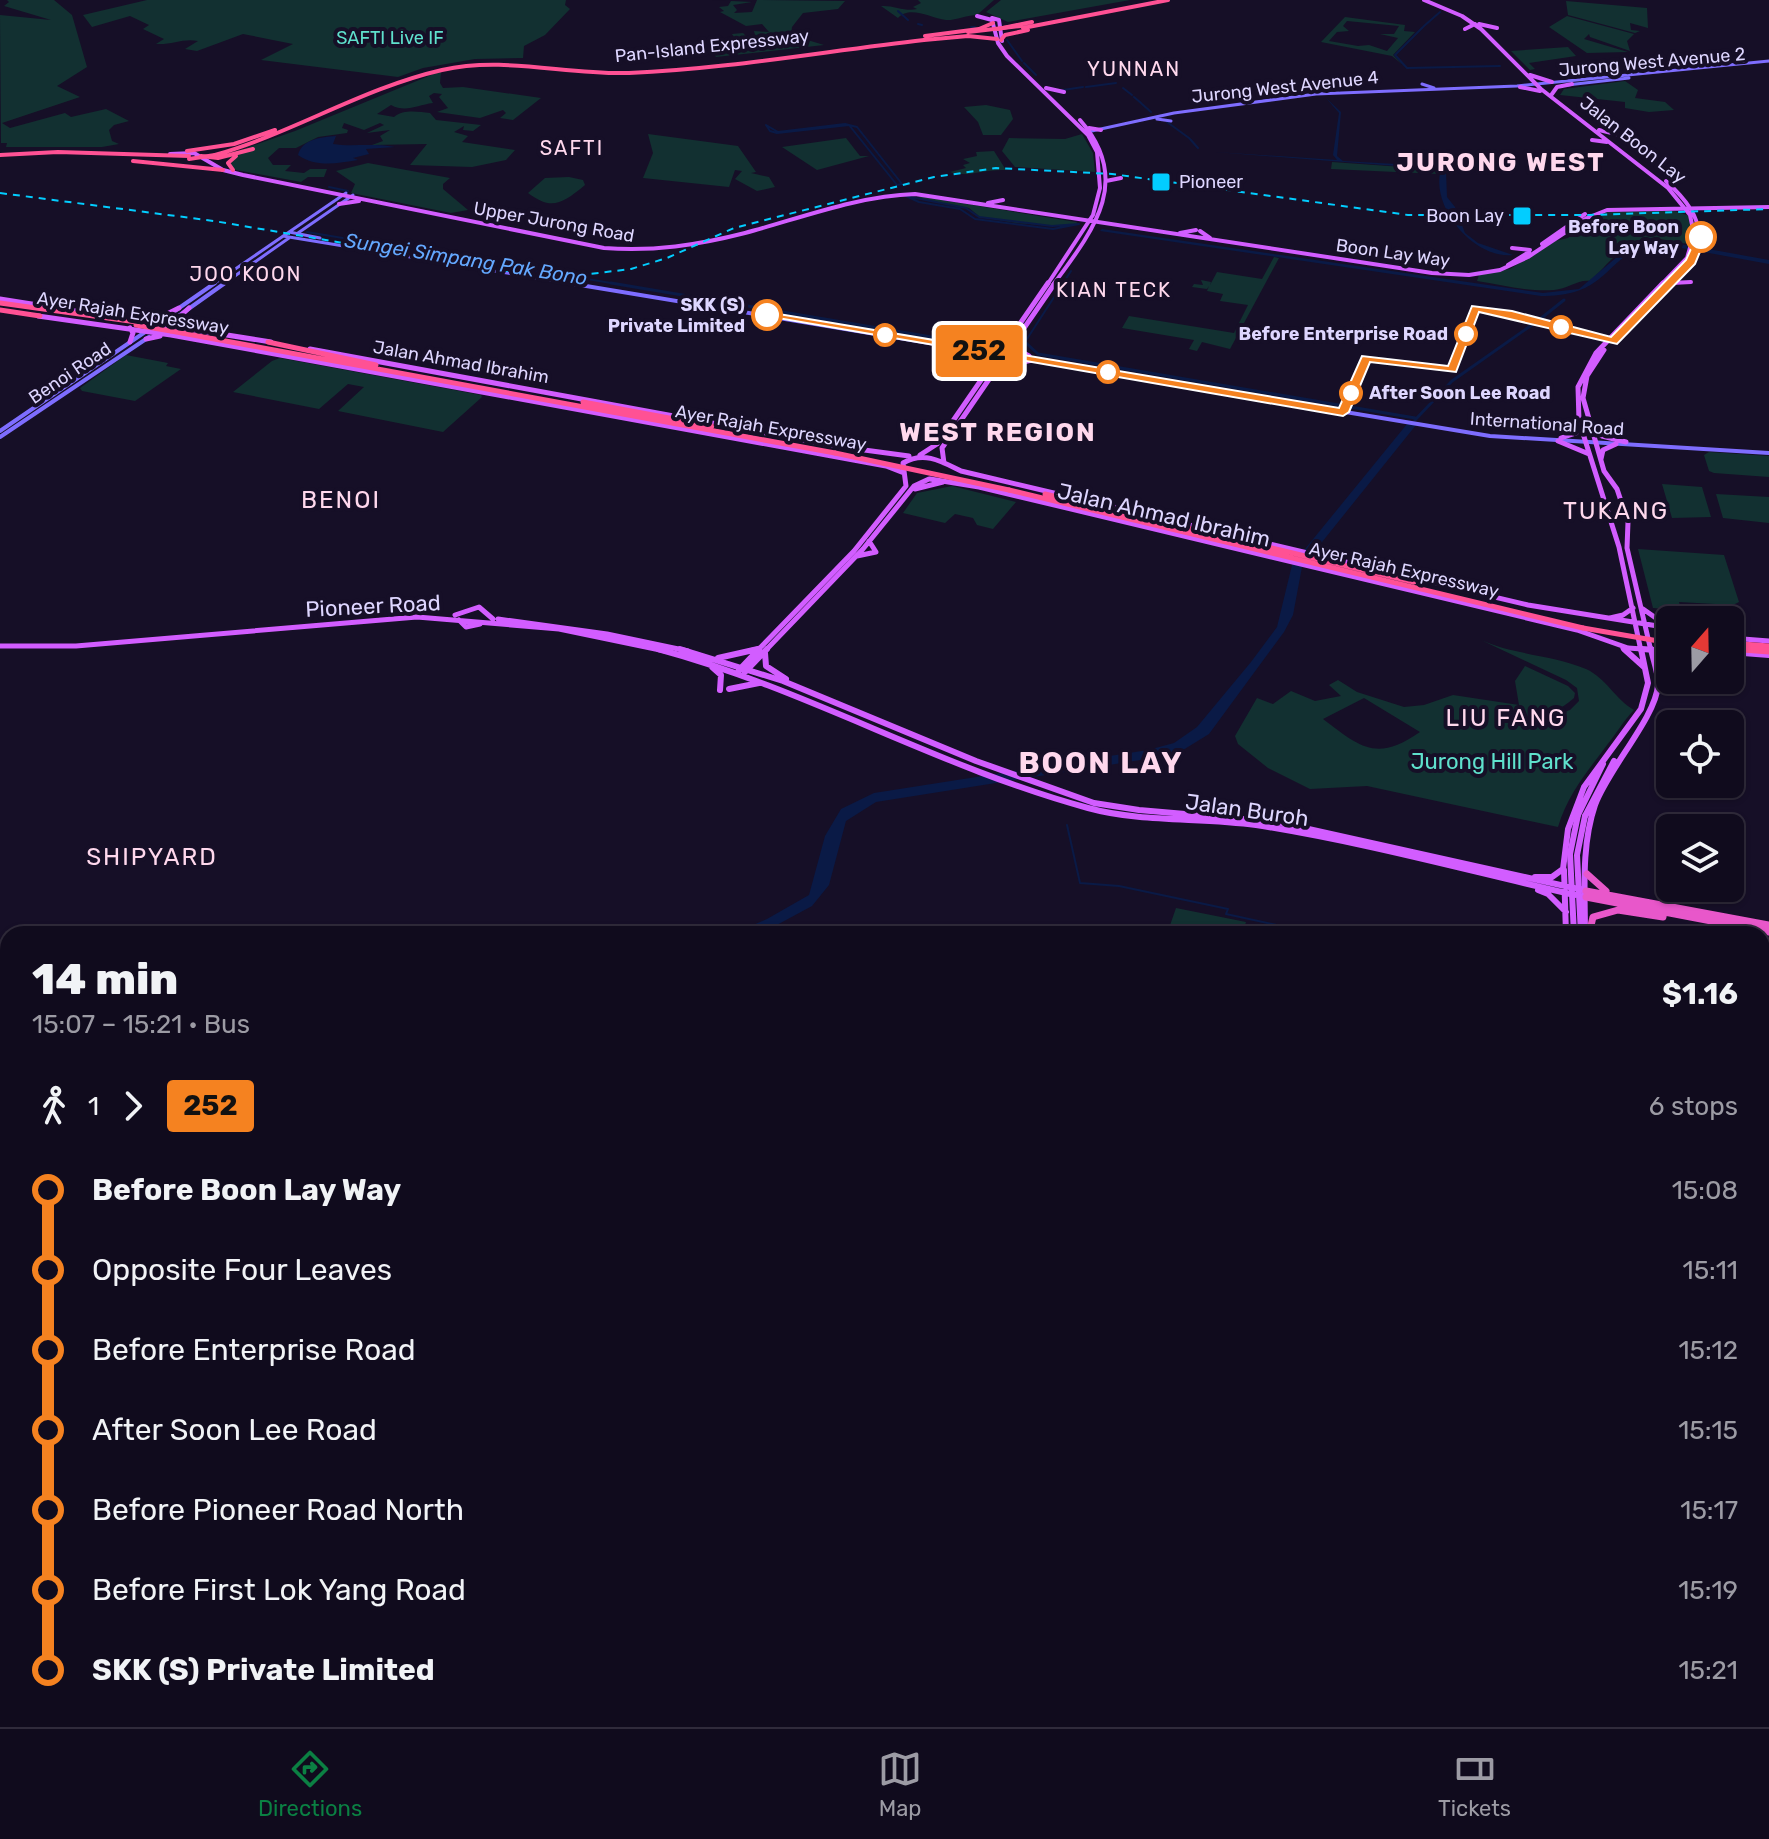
<!DOCTYPE html>
<meta charset="utf-8">
<style>
:root{--surface:#100b1d;--page:#191426;--text:#f1f3f6;--muted:#9c9ba4;--line:#302b3b;--accent:#0b8043}
body{margin:0;font-family:Rubik,sans-serif;background:var(--page);color:var(--text);height:100vh;display:flex;flex-direction:column;font-size:30px;white-space:nowrap}
*{box-sizing:border-box;margin:0}
p{font-size:26px;color:var(--muted)}
.icon{flex:none;width:44px;height:44px;fill:none;stroke:currentColor;stroke-width:2;stroke-linecap:round;stroke-linejoin:round}
.map{position:relative;flex:1;overflow:hidden}
.drawer{position:absolute;left:0px;top:926px;width:1770px;height:802px;display:flex;flex-direction:column;background:var(--surface);border-radius:24px 24px 0 0;box-shadow:0 2px 6px #0004,0 0 0 2px var(--line)}
.drawer>*{flex:none}
.badge{padding:0 16px;border-radius:6px;font-size:28px;line-height:52px}
.needle{width:52px;rotate:20deg}
.buttons{position:absolute;left:1656px;top:606px;display:grid;gap:16px}
.buttons a{display:grid;place-items:center;width:88px;height:88px;border-radius:12px;background:var(--surface);box-shadow:0 2px 6px #0004,0 0 0 2px var(--line);font-size:40px}
.map>.badge{position:absolute;translate:-50% -50%;box-shadow:0 0 0 4px #fff}
.legs{display:flex;align-items:center;gap:12px;height:88px;padding:0 32px;font-size:26px}
.legs p{margin-inline-start:auto}
.summary{display:flex;align-items:center;justify-content:space-between;height:136px;padding:0 32px}
h1{font-size:44px;font-weight:800;line-height:60px}
ul{padding:0 32px;list-style:none}
li{display:flex;align-items:center;gap:28px;height:80px;font-size:30px}
li i{display:grid;place-items:center;width:12px;height:100%;margin:0 10px;background:currentColor}
li i::after{content:'';width:20px;height:20px;margin:-10px;border:6px solid;border-radius:50%;background:var(--surface)}
li p{margin-inline-start:auto}
li:first-child i{background:linear-gradient(#0000 50%,currentColor 0)}
li:last-child i{background:linear-gradient(currentColor 50%,#0000 0)}
.tab-bar{display:flex;justify-content:space-around;align-items:center;height:112px;border-top:2px solid var(--line);background:var(--surface);font-size:22px;color:var(--muted)}
.tab-bar a{display:grid;justify-items:center;gap:4px}
.tab-bar .active{color:var(--accent)}
.map>svg:first-child{display:block}
.green{fill:#123031;fill-rule:evenodd}
.water{fill:#0a1a46}
.lines{fill:none;stroke-linecap:round;stroke-linejoin:round}
.stream{stroke:#0a1a46;stroke-width:2}
.canal-far1{stroke:#0a1a46;stroke-width:2}
.canal{stroke:#0a1a46;stroke-width:3}
.secondary-far1{stroke:#7e6dff;stroke-width:3}
.secondary{stroke:#7e6dff;stroke-width:4}
.primary-far3{stroke:#d25dff;stroke-width:4}
.primary-far2{stroke:#d25dff;stroke-width:5}
.primary-far1{stroke:#d25dff;stroke-width:6}
.primary{stroke:#d25dff;stroke-width:8}
.trunk{stroke:#e857ca;stroke-width:7}
.motorway-far2{stroke:#ff5194;stroke-width:4}
.motorway-far1{stroke:#ff5194;stroke-width:5}
.motorway{stroke:#ff5194;stroke-width:7}
.rail{stroke:#02cdff;stroke-width:2;stroke-dasharray:7 6;stroke-linecap:butt}
.primary-bridge{stroke:#d25dff;stroke-width:6}
.motorway-bridge-far1{stroke:#ff5194;stroke-width:4}
.motorway-bridge{stroke:#ff5194;stroke-width:5}
.line-1{fill:#f58220;stroke:#fff;stroke-width:2}
.poi-dot{fill:#02cdff;stroke:#160f27;stroke-width:3}
.stop-1-dot{fill:#fff;stroke:#f58220;stroke-width:4}
.labels{text-anchor:middle;dominant-baseline:central;stroke-width:8;stroke-linejoin:round;paint-order:stroke}
.far-park-label{font-size:18px;fill:#5fe1cd;stroke:#160f27}
.far-street-label{font-size:18px;fill:#ded6ff;stroke:#160f27}
.far-poi-label{font-size:18px;fill:#ded6ff;stroke:#160f27;text-anchor:start}
.far-stop-label{font-size:18px;font-weight:bold;fill:#ded6ff;stroke:#160f27;text-anchor:end}
.far-neighbourhood-label{font-size:20px;letter-spacing:2px;fill:#ffd8ed;stroke:#160f27}
.far-water-label{font-size:20px;font-style:italic;fill:#64a8ff;stroke:#160f27}
.street-label{font-size:22px;fill:#ded6ff;stroke:#160f27}
.park-label{font-size:22px;fill:#5fe1cd;stroke:#160f27}
.neighbourhood-label{font-size:24px;letter-spacing:2px;fill:#ffd8ed;stroke:#160f27}
.far-district-label{font-size:26px;font-weight:bold;letter-spacing:2px;fill:#ffd8ed;stroke:#160f27}
.district-label{font-size:30px;font-weight:bold;letter-spacing:2px;fill:#ffd8ed;stroke:#160f27}
</style>
<div class="map">
<svg width="1769" height="1727" viewBox="0 0 1769 1727">
<rect width="100%" height="100%" fill="#160f27"/>
<path class="green" d="M7,0H54L72,15L87,67L57,86L80,97L2,123L10,128L65,113L71,117L106,109L129,121L114,125L109,130L112,141L119,144L102,147H6L7,143H1L0,15L51,20L4,6L9,2Z
M147,0H566L565,5L570,9L545,35L524,46L523,58L475,59L423,68L398,77L261,60L293,44L243,34L197,51L185,49L198,41C183,38 172,45 156,44L164,39L143,29L149,25L130,16L92,27L83,15Z
M711,0L752,2L733,5L737,10L734,13L752,12L757,0L845,1L838,9L803,13L792,27L791,35L824,45L716,57L714,54L719,43L734,37L732,34L743,33L746,36L755,35L754,31L769,32L762,24L746,26L720,12L724,11L719,7L728,6L731,1Z
M918,0H994L977,15C968,15 953,21 946,20C930,18 910,5 898,18L881,6C893,5 906,12 917,9L913,7L921,3Z
M1001,0H1130L1008,22L986,12Z
M1566,1L1647,8L1648,28L1630,23L1631,30L1640,31L1635,33L1568,15Z
M1567,16L1634,34L1627,41L1630,51L1590,37L1589,34L1584,39L1628,52L1587,53L1549,27Z
M1345,17L1405,25L1404,31L1415,32L1393,55L1403,65L1392,56L1321,42ZM1347,21L1399,26L1394,34H1380L1398,38L1387,51L1369,45L1358,46L1329,41L1337,32L1349,31L1343,26Z
M1568,47L1576,56L1529,63L1535,69L1530,70L1511,51Z
M441,71L440,83L443,88L463,87L541,98L513,120L500,118L506,113L503,110L480,118L437,112L448,108L439,97L442,94L434,93L429,96L433,103C417,105 406,113 391,105L377,114L394,117C404,109 418,112 430,113L436,120L481,125L473,131L463,130L464,126L454,132L468,136L462,142L515,150L506,160L472,167L410,165L427,144L372,145L383,141L380,136L390,130L367,133L384,125L380,123L364,130L344,123L342,128L348,130L347,133L318,137L296,148H279L268,158L273,165H291L285,171L304,173L310,169H327L324,177H308L301,182L236,170L230,166V158L214,159L295,131Z
M1625,81L1638,90L1635,98L1665,102L1674,110L1649,112L1625,108V102L1560,95L1564,89Z
M986,105L1010,110L1013,119L1001,135H983L978,122L964,107Z
M648,134L738,146L756,172L751,173L769,177L775,187L757,191L735,179L742,171L735,170L729,187L643,178L653,153Z
M1082,134L1093,153L1095,172L1015,167L1002,151L1009,138L1065,139Z
M846,138L860,156H869L817,170L782,147Z
M994,151L1006,170C983,169 967,178 950,172L966,168L963,165L970,163L963,159L977,156L976,152Z
M1332,162L1431,169L1439,174L1331,169Z
M368,163L450,178L443,184V189L468,210L451,213L351,193L355,184L336,171Z
M545,178L569,177L583,180L585,185C561,205 551,210 528,193Z
M918,196L1076,222L1079,224L1052,226L1017,223L980,217L969,208L921,199Z
M1665,208L1690,216L1692,243C1680,245 1666,239 1653,238C1627,236 1607,266 1590,281C1579,279 1567,289 1554,290C1529,292 1502,285 1477,281L1479,275L1510,269L1555,241L1568,238L1577,229L1578,223L1607,210Z
M1274,257L1279,258L1230,349L1202,342L1197,351L1189,349L1194,340L1122,328L1129,316L1234,333L1248,305L1220,301L1223,294L1207,291L1209,286L1207,289L1192,287L1194,284L1203,285L1201,280L1211,282L1210,285L1217,272L1262,279Z
M126,355L168,363L166,366L181,369L135,401L82,391L80,388Z
M280,358L481,395L482,397L443,432L338,411L364,387L348,384L319,409L233,392L272,361Z
M1709,452L1769,456V477L1714,473L1709,471L1704,455Z
M1662,484L1702,487L1711,517L1672,518Z
M952,486L1016,502L993,529L977,525L973,518L955,514L945,523L903,513L917,493Z
M1716,494L1769,497V523L1723,518Z
M1638,549L1724,555L1739,602L1733,605L1679,602L1681,610L1653,608Z
M1481,640C1514,655 1553,655 1586,669C1606,678 1615,699 1634,710C1623,721 1617,733 1607,745C1587,772 1568,794 1558,827L1367,786L1310,789L1268,768L1238,744L1235,736L1257,698L1273,704L1291,691L1315,701L1341,696L1329,685L1338,680L1357,692L1404,707L1424,705L1453,695L1519,705L1515,681L1525,666L1568,686L1575,693L1574,698C1558,712 1543,718 1522,724L1504,714L1526,728L1570,710L1579,701L1577,688L1566,680ZM1364,698L1420,732C1377,762 1361,748 1323,719Z
M1176,908L1246,922L1242,934H1167Z"/>
<path class="water" d="M1326,98L1341,112L1337,156L1343,161L1432,166L1446,171L1447,197L1455,207L1465,233L1478,243L1513,255C1475,259 1433,210 1440,173L1435,169L1215,152L1337,160L1333,155L1339,113Z
M336,136L333,144C349,147 373,143 395,147L366,149L369,154L353,158L358,160C338,163 316,168 298,155C302,139 321,137 336,136Z
M1102,229L1543,293L1579,289L1636,241L1647,238L1769,260V264L1649,242C1601,263 1607,296 1541,296L1100,231Z
M1407,424L1416,425L1302,567L1293,615L1284,632L1209,734L1183,750L1153,758L876,802L846,821L829,885L812,906L760,934H733L767,919L809,895L825,836L841,809L874,793L1148,750L1174,743L1197,727L1251,662L1277,627L1292,565Z
M1762,1212L1769,1214V1334L1762,1332Z
M0,1252H8V1720H1576L1575,1727H0Z"/>
<g class="lines">
<path class="stream" d="M898,11L908,20
M918,24L922,25
M971,27H975
M1007,40L1022,61
M1024,63L1036,75
M1086,87L1116,83
M1123,88L1132,95
M1063,90L1083,87
M1134,97L1141,103
M1142,104L1151,112
M1167,122L1189,138
M1190,139L1198,148
M329,187L348,191
M1025,342L1071,271
M1067,825L1080,883L1119,886L1228,909L1226,914L1318,934"/>
<path class="canal-far1" d="M1424,26L1440,12
M1423,27L1395,55L1407,68L1500,66
M845,124L849,125L777,133L770,131L766,125L778,132Z
M849,125L857,127L902,184L897,185Z
M906,196L966,208L979,217L1052,226L1079,224L1053,229L975,219L960,209L919,202Z
M307,232L623,285"/>
<path class="canal" d="M611,283L979,345L1003,339
M1540,319L1564,300
M1025,342L1038,354L1415,418
M1415,420L1452,381L1536,322"/>
<path class="secondary-far1" d="M1422,84L1434,88
M1567,85L1629,78
M1157,119L1171,121
M1087,132L1174,113L1316,94L1517,86L1769,61
M289,232L320,238
M298,233L353,195
M283,236L580,285
M212,285L346,193
M222,285L289,238"/>
<path class="secondary" d="M568,283L1490,436L1769,453
M156,324L215,283
M163,327L225,283
M0,431L148,330
M0,437L149,337"/>
<path class="primary-far3" d="M1424,0L1462,16L1481,29L1541,89L1668,188L1690,215L1694,234L1687,258L1661,285
M977,16L992,20L998,43L1007,56L1088,135L1097,152L1100,188L1093,215L1047,285
M992,18L999,20L1002,41
M1479,24L1497,28
M1465,29L1475,24
M1530,75L1552,82
M1520,87L1540,91
M1046,88L1064,92
M1552,94L1557,87L1572,84
M1089,128L1101,130
M1599,130L1620,135
M1592,140L1607,142
M170,154L194,153L223,170L243,175L604,248C653,252 698,245 745,233C801,218 857,196 915,194L1432,273L1469,275L1500,270L1528,257L1587,218L1607,210L1769,207
M1106,181L1121,178
M1666,181C1709,221 1708,243 1669,285
M988,203L1003,200
M339,204L359,201
M1200,231L1210,238
M1180,233L1196,230
M1542,244L1585,214
M1512,248L1530,250
M1508,265L1529,252
M1672,283L1691,282
M1053,285C1092,232 1134,181 1080,120"/>
<path class="primary-far2" d="M0,299L271,342
M1654,300L1671,283
M38,316L171,335L886,466L904,473
M149,318L163,316L179,308
M184,325L178,318L189,308
M130,328L133,333L130,342
M146,339L160,336
M1015,343L1018,350L1029,356
M971,346L990,348L1006,343
M310,349L842,447L909,456
M972,350L987,357L993,364
M1604,350L1587,376L1583,398L1604,471L1617,489L1628,522L1627,548L1651,651
M1001,367L1032,360
M1590,427L1602,436L1626,442
M1561,438L1576,433L1579,425
M1558,441L1589,454
M920,455L937,444L1048,283
M1601,459L1603,450L1616,444
M944,463L942,448L1055,283
M930,479L979,487L1577,630L1628,648L1670,651
M915,489L943,482
M857,556L876,552L869,541
M1643,609L1663,623
M455,615L479,607L493,619
M1610,618L1623,615L1633,608
M498,619L607,634L688,651
M459,620L466,627L480,624
M1730,638L1769,641
M0,646H76L417,617L559,629L665,651
M1623,648L1626,651
M749,651L758,649
M757,651L854,551L906,486L903,463C924,451 941,461 961,471L1528,605L1670,628
M765,651L863,549L914,486L929,479
M1641,651L1619,547L1579,421L1578,387L1596,353L1663,283"/>
<path class="primary-far1" d="M658,649C807,689 940,768 1088,808C1143,823 1200,817 1256,825C1364,842 1469,871 1575,895
M680,649L783,681L976,761L1094,803L1139,810L1277,822L1583,890
M1624,649L1644,667
M1642,649L1670,651
M1730,652L1769,655
M765,653L766,666L786,679
M718,658L758,649
M712,667L721,675L720,690
M1656,668L1670,654
M739,670L759,649
M745,672L767,649
M729,689L759,683
M1578,815L1603,764
M1585,816L1614,761
M1564,870L1566,934
M1535,877H1552L1563,869L1568,829L1584,787L1641,709L1648,683L1641,649
M1538,890L1548,894L1566,912
M1585,934C1585,892 1581,846 1595,805C1608,769 1656,717 1658,685C1659,674 1653,660 1651,649"/>
<path class="primary" d="M1595,1727L1596,1720
M1611,1727L1612,1720"/>
<path class="trunk" d="M1587,874L1606,891
M1586,891L1769,925
M1586,897L1769,932
M1589,934L1593,917L1618,910L1663,917"/>
<path class="motorway-far2" d="M1023,28L1168,0
M998,29L1032,22
M925,36L979,29L993,23
M1001,40L1005,35L1028,30
M187,151L234,144L275,130
M0,155L58,152L189,156
M215,155C293,133 363,88 442,70C504,56 566,75 629,73C728,69 826,51 924,40L968,36L997,39
M201,156L218,158L253,149
M133,161L223,170
M233,170L228,163L236,156"/>
<path class="motorway-far1" d="M0,303L144,323
M0,310L40,316
M171,331L835,453
M268,342L376,365
M583,402L712,426
M1009,490L1583,628
M1045,494L1414,582
M1730,643L1769,646
M1730,648L1769,651"/>
<path class="motorway" d="M1743,649L1769,651"/>
<path class="rail" d="M0,193L214,221L520,273L573,276L631,269L667,258L734,228L934,177L996,168L1112,174L1408,215H1589L1769,209"/>
<path class="primary-bridge" d="M1574,934L1570,854L1578,815
M1581,934L1577,855L1585,816"/>
<path class="motorway-bridge-far1" d="M968,32L1021,26
M189,159L215,155"/>
<path class="motorway-bridge" d="M136,325L171,331
M835,453L1009,490
M1583,628L1670,643"/>
</g>
<path class="line-1" d="M1697,235L1706,237L1695,264L1617,344L1479,312L1456,372L1370,362L1349,412L1343,416L761,315L767,312L1339,408L1362,356L1448,366L1472,306L1512,311L1611,337L1686,260Z"/>
<g class="poi-dot">
<rect x="1151" y="172" width="20" height="20" rx="4"/>
<rect x="1512" y="206" width="20" height="20" rx="4"/>
</g>
<g class="stop-1-dot">
<circle cx="1701" cy="237" r="14"/>
<circle cx="767" cy="315" r="14"/>
<circle cx="1561" cy="327" r="10"/>
<circle cx="1466" cy="334" r="10"/>
<circle cx="885" cy="335" r="10"/>
<circle cx="1108" cy="372" r="10"/>
<circle cx="1351" cy="393" r="10"/>
</g>
<g class="labels">
<g class="far-park-label">
<text x="390" y="38">SAFTI Live IF</text>
</g>
<g class="far-street-label">
<text transform="translate(712 46) rotate(-6)">Pan-Island Expressway</text>
<text transform="translate(1652 62) rotate(-5)">Jurong West Avenue 2</text>
<text transform="translate(1285 87) rotate(-6)">Jurong West Avenue 4</text>
<text transform="translate(1633 140) rotate(38)">Jalan Boon Lay</text>
<text transform="translate(554 222) rotate(10)">Upper Jurong Road</text>
<text transform="translate(1393 253) rotate(8)">Boon Lay Way</text>
<text transform="translate(133 313) rotate(9)">Ayer Rajah Expressway</text>
<text transform="translate(461 362) rotate(10)">Jalan Ahmad Ibrahim</text>
<text transform="translate(70 373) rotate(-34)">Benoi Road</text>
<text transform="translate(1547 424) rotate(4)">International Road</text>
<text transform="translate(771 428) rotate(10)">Ayer Rajah Expressway</text>
<text transform="translate(1404 570) rotate(13)">Ayer Rajah Expressway</text>
</g>
<g class="far-poi-label">
<text x="1179" y="182">Pioneer</text>
<text x="1504" y="216" text-anchor="end">Boon Lay</text>
</g>
<g class="far-stop-label">
<text x="1679" y="227">Before Boon<tspan x="1679" dy="21">Lay Way</tspan></text>
<text x="745" y="305">SKK (S)<tspan x="745" dy="21">Private Limited</tspan></text>
<text x="1448" y="334">Before Enterprise Road</text>
<text x="1369" y="393" text-anchor="start">After Soon Lee Road</text>
</g>
<g class="far-neighbourhood-label">
<text x="1134" y="69">YUNNAN</text>
<text x="572" y="148">SAFTI</text>
<text x="246" y="274">JOO KOON</text>
<text x="1114" y="290">KIAN TECK</text>
</g>
<g class="far-water-label">
<text transform="translate(466 259) rotate(9)">Sungei Simpang Pak Bono</text>
</g>
<g class="street-label">
<text transform="translate(1164 515) rotate(13)">Jalan Ahmad Ibrahim</text>
<text transform="translate(373 606) rotate(-3)">Pioneer Road</text>
<text transform="translate(1247 810) rotate(8)">Jalan Buroh</text>
</g>
<g class="park-label">
<text x="1492" y="761">Jurong Hill Park</text>
</g>
<g class="neighbourhood-label">
<text x="341" y="500">BENOI</text>
<text x="1616" y="511">TUKANG</text>
<text x="1506" y="718">LIU FANG</text>
<text x="152" y="857">SHIPYARD</text>
</g>
<g class="far-district-label">
<text x="1501" y="162">JURONG WEST</text>
<text x="998" y="432">WEST REGION</text>
</g>
<g class="district-label">
<text x="1101" y="763">BOON LAY</text>
</g>
</g>
</svg>
<div class="buttons">
<a><svg class="needle" viewBox="-14 -14 28 28"><path d="M0-13l5 13h-10z" fill="#e53935"/><path d="M0 13l5-13h-10z" fill="#9c9ba4"/></svg></a>
<a><svg class="icon" aria-label="locate" viewBox="0 0 24 24"><circle cx="12" cy="12" r="6"/><path d="M12 2v4M12 18v4M2 12h4M18 12h4"/></svg></a>
<a><svg class="icon" aria-label="layers" viewBox="0 0 24 24"><path d="M12 4l9 5-9 5-9-5zM3 14l9 5 9-5"/></svg></a>
</div>
<b class="badge" style="left:979px;top:351px;background:#f58220;color:#111">252</b>
<section class="drawer">
<div class="summary"><div><h1>14 min</h1><p>15:07 – 15:21 · Bus</p></div><b>$1.16</b></div>
<div class="legs"><svg class="icon" aria-label="walk" viewBox="0 0 24 24"><circle cx="13" cy="4" r="2"/><path d="M13 8l-2 6 4 7M11 14l-3 7M7 12l3-4h3l4 4"/></svg>1<svg class="icon" aria-label="forward" viewBox="0 0 24 24"><path d="M9 5l7 7-7 7"/></svg><b class="badge" style="background:#f58220;color:#111">252</b><p>6 stops</p></div>
<ul>
<li><i style="color:#f58220"></i><b>Before Boon Lay Way</b><p>15:08</p></li>
<li><i style="color:#f58220"></i><span>Opposite Four Leaves</span><p>15:11</p></li>
<li><i style="color:#f58220"></i><span>Before Enterprise Road</span><p>15:12</p></li>
<li><i style="color:#f58220"></i><span>After Soon Lee Road</span><p>15:15</p></li>
<li><i style="color:#f58220"></i><span>Before Pioneer Road North</span><p>15:17</p></li>
<li><i style="color:#f58220"></i><span>Before First Lok Yang Road</span><p>15:19</p></li>
<li><i style="color:#f58220"></i><b>SKK (S) Private Limited</b><p>15:21</p></li>
</ul>
</section>
</div>
<nav class="tab-bar">
<a class="active"><svg class="icon" aria-label="directions" viewBox="0 0 24 24"><path d="M12 3l9 9-9 9-9-9zM9 14v-3h6M13 9l2 2-2 2"/></svg>Directions</a>
<a><svg class="icon" aria-label="map" viewBox="0 0 24 24"><path d="M3 6l6-2 6 2 6-2v14l-6 2-6-2-6 2zM9 4v14M15 6v14"/></svg>Map</a>
<a><svg class="icon" aria-label="tickets" viewBox="0 0 24 24"><path d="M3 7h18v10H3zM15 7v10"/></svg>Tickets</a>
</nav>
